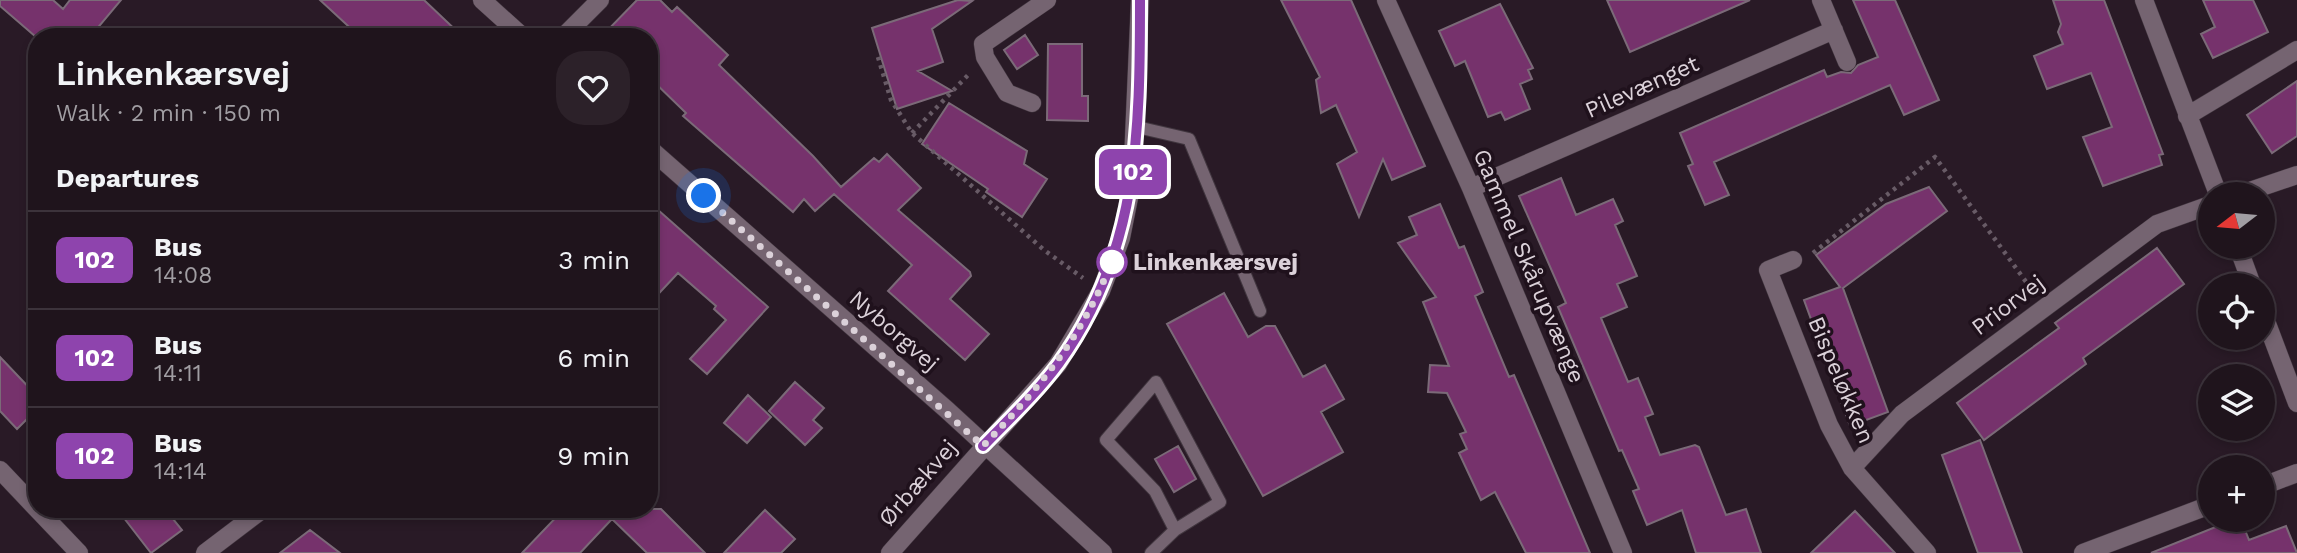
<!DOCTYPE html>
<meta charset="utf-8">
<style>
:root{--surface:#1f141c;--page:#2c2129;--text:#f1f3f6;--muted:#a19ea3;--line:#3c333b}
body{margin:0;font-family:"Work Sans",sans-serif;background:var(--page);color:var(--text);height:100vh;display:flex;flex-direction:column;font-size:26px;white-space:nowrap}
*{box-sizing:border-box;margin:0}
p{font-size:23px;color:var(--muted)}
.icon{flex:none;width:38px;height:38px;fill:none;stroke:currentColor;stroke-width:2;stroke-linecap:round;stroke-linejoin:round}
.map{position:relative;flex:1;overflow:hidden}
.side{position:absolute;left:28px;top:28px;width:630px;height:490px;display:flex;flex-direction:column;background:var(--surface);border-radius:28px;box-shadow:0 4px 10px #0003,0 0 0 2px var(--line)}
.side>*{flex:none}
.badge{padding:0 14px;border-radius:10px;font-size:24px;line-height:46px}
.needle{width:46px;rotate:254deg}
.buttons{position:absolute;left:2198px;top:182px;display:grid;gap:14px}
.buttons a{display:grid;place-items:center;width:77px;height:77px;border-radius:50%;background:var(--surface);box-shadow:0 4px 10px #0003,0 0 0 2px var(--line);font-size:35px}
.you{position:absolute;width:35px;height:35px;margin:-18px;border:5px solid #fff;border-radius:50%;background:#1a73e8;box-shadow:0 0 0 10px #1a73e833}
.map>.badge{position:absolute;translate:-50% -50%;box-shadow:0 0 0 4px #fff}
h2{padding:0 28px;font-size:26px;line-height:63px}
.round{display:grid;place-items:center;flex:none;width:74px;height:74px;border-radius:28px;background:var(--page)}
.overview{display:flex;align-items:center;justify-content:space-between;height:119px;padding:0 28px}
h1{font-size:33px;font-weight:600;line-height:52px}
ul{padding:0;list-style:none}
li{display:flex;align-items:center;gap:21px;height:98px;padding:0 28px;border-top:2px solid var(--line)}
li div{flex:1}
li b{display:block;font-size:26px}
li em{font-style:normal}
li .badge{min-width:77px;font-weight:700;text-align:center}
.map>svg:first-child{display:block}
.building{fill:#76326c;stroke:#7b6a78;stroke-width:2}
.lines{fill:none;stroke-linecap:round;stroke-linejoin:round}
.service-casing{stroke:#41363f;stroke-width:14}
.minor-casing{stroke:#41363f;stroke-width:19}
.tertiary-casing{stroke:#41363f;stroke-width:19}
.path{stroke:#685b66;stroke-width:4.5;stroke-dasharray:3.5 5;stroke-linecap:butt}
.service{stroke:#756471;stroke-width:12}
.minor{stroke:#756471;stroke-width:18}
.tertiary{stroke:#756471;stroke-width:18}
.line-casing{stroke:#fff;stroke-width:16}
.line{stroke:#8e44ad;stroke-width:10}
.walk{stroke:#dbd1d9;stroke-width:7;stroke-dasharray:0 12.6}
.stop-dot{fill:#fff;stroke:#8e44ad;stroke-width:3.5}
.labels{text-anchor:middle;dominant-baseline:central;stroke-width:7;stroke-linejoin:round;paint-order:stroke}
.street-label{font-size:23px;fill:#dbd1d9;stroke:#1f111c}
.stop-label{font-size:23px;font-weight:bold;fill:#dbd1d9;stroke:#1f111c;text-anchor:start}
</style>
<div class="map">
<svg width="2297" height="553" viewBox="0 0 2297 553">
<rect width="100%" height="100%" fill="#291a26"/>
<path class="building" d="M0,0H53L63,9L70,0H121L90,37H36L0,6Z
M320,0H424L463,37H360Z
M637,0H660L672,12L677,7L728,55L719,65L813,156L841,187L874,158L879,162L887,154L921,188L898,210L970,272L971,276L950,299L989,334L965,360L888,291L912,265L834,194L815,211L804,199L793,212L683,116L686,113L649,77V37H601Z
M958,0L972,1L932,29L943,62L918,71L952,91L897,109L872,28Z
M1281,0H1351L1425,166L1392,180L1383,159L1359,217L1337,164L1357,152L1336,105L1321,113L1316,80L1320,77Z
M1607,0H1750L1630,52Z
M1853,0H1895L1939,100L1904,115L1890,85L1714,162L1729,195L1705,205L1688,166L1693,164L1680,133L1824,70L1827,77L1841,72L1851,73L1858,65L1878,57Z
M2053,0H2104L2163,154L2159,155L2162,165L2103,186L2083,137L2112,127L2091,73L2047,89L2034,56L2063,44L2058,32L2061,24Z
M2203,0H2253L2268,32L2213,58L2201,34L2215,27Z
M1500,4L1533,68L1528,70L1532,79L1520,84L1530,109L1505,120L1501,112L1488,117L1465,61L1455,66L1439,31Z
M1025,35L1038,55L1017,69L1004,50Z
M1048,44H1082V96H1088V121L1047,120Z
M2297,81V136L2272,153L2247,115Z
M949,103L1027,151L1024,164L1047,179L1022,217L986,192L988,189L922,144Z
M1561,178L1576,215L1613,199L1623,221L1615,225L1637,276L1617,284L1627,307L1601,318L1628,382L1638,378L1653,414L1645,417L1660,455L1695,445L1699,447L1726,515L1746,509L1761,553H1696L1682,510L1647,525L1633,491L1639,489L1622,450L1619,451L1558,307L1566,303L1519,196Z
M1929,187L1947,211L1843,288L1888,412L1850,426L1804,300L1840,287L1816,255L1886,204Z
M649,202L768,307L707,374L690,359L726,320L714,309L716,306L678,273L649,304Z
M1440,204L1459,248L1464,246L1483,292L1475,296L1509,377L1514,375L1590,553H1526L1495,492L1481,500L1459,453L1467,449L1460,434L1466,432L1447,393L1428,392L1430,365L1449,366L1423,302L1436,297L1398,243L1417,235L1409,217Z
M2157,248L2184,284L2083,358L2086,364L1984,440L1957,403L2059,328L2055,323Z
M1224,293L1248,337L1266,326H1275L1303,377L1325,365L1344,399L1321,412L1343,452L1263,496L1167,324Z
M0,357L37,396V409L17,429L0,411Z
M795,382L824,408L813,420L822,428L805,445L769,411Z
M748,395L771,417L747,443L724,423Z
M1980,440L2022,553H1978L1942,455Z
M1178,446L1196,479L1174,492L1155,459Z
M117,509H165L182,530L151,553Z
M564,509H661L705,553H647L612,519L580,553H522Z
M765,510L795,539L781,553H724Z
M1855,511L1895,553H1811Z
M2233,520H2241L2249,540L2286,526L2297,553H2151Z
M310,530L340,553H280Z"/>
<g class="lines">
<defs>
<path id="service" d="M1137,127L1189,139L1260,311
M1151,553L1175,530L1220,502L1156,382L1106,440L1155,491L1175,530"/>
<path id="minor" d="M1386,0L1471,188L1623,553
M1821,0L1847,62
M2144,0L2218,194
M563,37L600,0
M1032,103L1007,93L985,57L983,44L1047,0
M2187,116L2297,50
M1471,188L1834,30
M2241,194L2297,175
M2238,247L2252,285
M1793,260L1768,270L1829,425L1852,468L1927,553
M2263,313L2297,403
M1852,468L1902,414L2157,224L2210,205
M0,470L37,509
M2263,486L2297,473
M37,509L79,553
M205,553L263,509
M2083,553L2210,505"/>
<path id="tertiary" d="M482,0L523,37
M649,148L947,410L1103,553
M890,553L1058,364L1101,291L1121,238L1132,183L1140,0"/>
</defs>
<use href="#service" class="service-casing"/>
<use href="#minor" class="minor-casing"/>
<use href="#tertiary" class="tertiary-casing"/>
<path class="path" d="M878,57L891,100L912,133L1044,250L1083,278
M912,133L970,73
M1813,253L1935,157L2032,290"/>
<use href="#service" class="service"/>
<use href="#minor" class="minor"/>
<use href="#tertiary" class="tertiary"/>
</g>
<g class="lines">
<defs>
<path id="line" d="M983,446C1009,419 1037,393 1059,363C1139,252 1140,131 1140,0"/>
</defs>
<use href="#line" class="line-casing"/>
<use href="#line" class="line"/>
<path class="walk" d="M704,196L983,446C1041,386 1084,335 1114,256L1112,262"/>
</g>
<circle class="stop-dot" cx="1112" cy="262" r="14"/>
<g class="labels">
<g class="street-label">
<text transform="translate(1642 87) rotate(-24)">Pilevænget</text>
<text transform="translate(1529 266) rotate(67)">Gammel Skårupvænge</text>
<text transform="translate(2008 305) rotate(-37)">Priorvej</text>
<text transform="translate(894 331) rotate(41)">Nyborgvej</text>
<text transform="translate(1841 380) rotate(67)">Bispeløkken</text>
<text transform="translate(918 483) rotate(-49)">Ørbækvej</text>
</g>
<g class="stop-label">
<text x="1133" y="262">Linkenkærsvej</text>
</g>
</g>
</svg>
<div class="buttons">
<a><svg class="needle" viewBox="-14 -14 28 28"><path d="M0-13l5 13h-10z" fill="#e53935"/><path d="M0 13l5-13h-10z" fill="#a19ea3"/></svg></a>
<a><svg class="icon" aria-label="locate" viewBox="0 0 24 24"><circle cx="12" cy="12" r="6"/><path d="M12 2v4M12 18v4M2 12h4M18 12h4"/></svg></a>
<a><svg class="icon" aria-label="layers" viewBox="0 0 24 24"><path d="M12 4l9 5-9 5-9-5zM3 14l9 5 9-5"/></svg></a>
<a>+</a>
</div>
<div class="you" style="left:704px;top:196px"></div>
<b class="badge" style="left:1133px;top:172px;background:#8e44ad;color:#fff">102</b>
<section class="side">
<div class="overview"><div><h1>Linkenkærsvej</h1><p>Walk · 2 min · 150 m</p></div><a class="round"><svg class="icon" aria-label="heart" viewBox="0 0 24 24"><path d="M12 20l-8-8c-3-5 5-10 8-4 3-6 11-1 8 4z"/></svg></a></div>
<h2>Departures</h2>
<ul>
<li><span class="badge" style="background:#8e44ad;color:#fff">102</span><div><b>Bus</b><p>14:08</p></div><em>3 min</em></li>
<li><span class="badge" style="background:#8e44ad;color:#fff">102</span><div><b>Bus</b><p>14:11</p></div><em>6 min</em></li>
<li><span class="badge" style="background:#8e44ad;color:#fff">102</span><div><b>Bus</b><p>14:14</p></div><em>9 min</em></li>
</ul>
</section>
</div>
